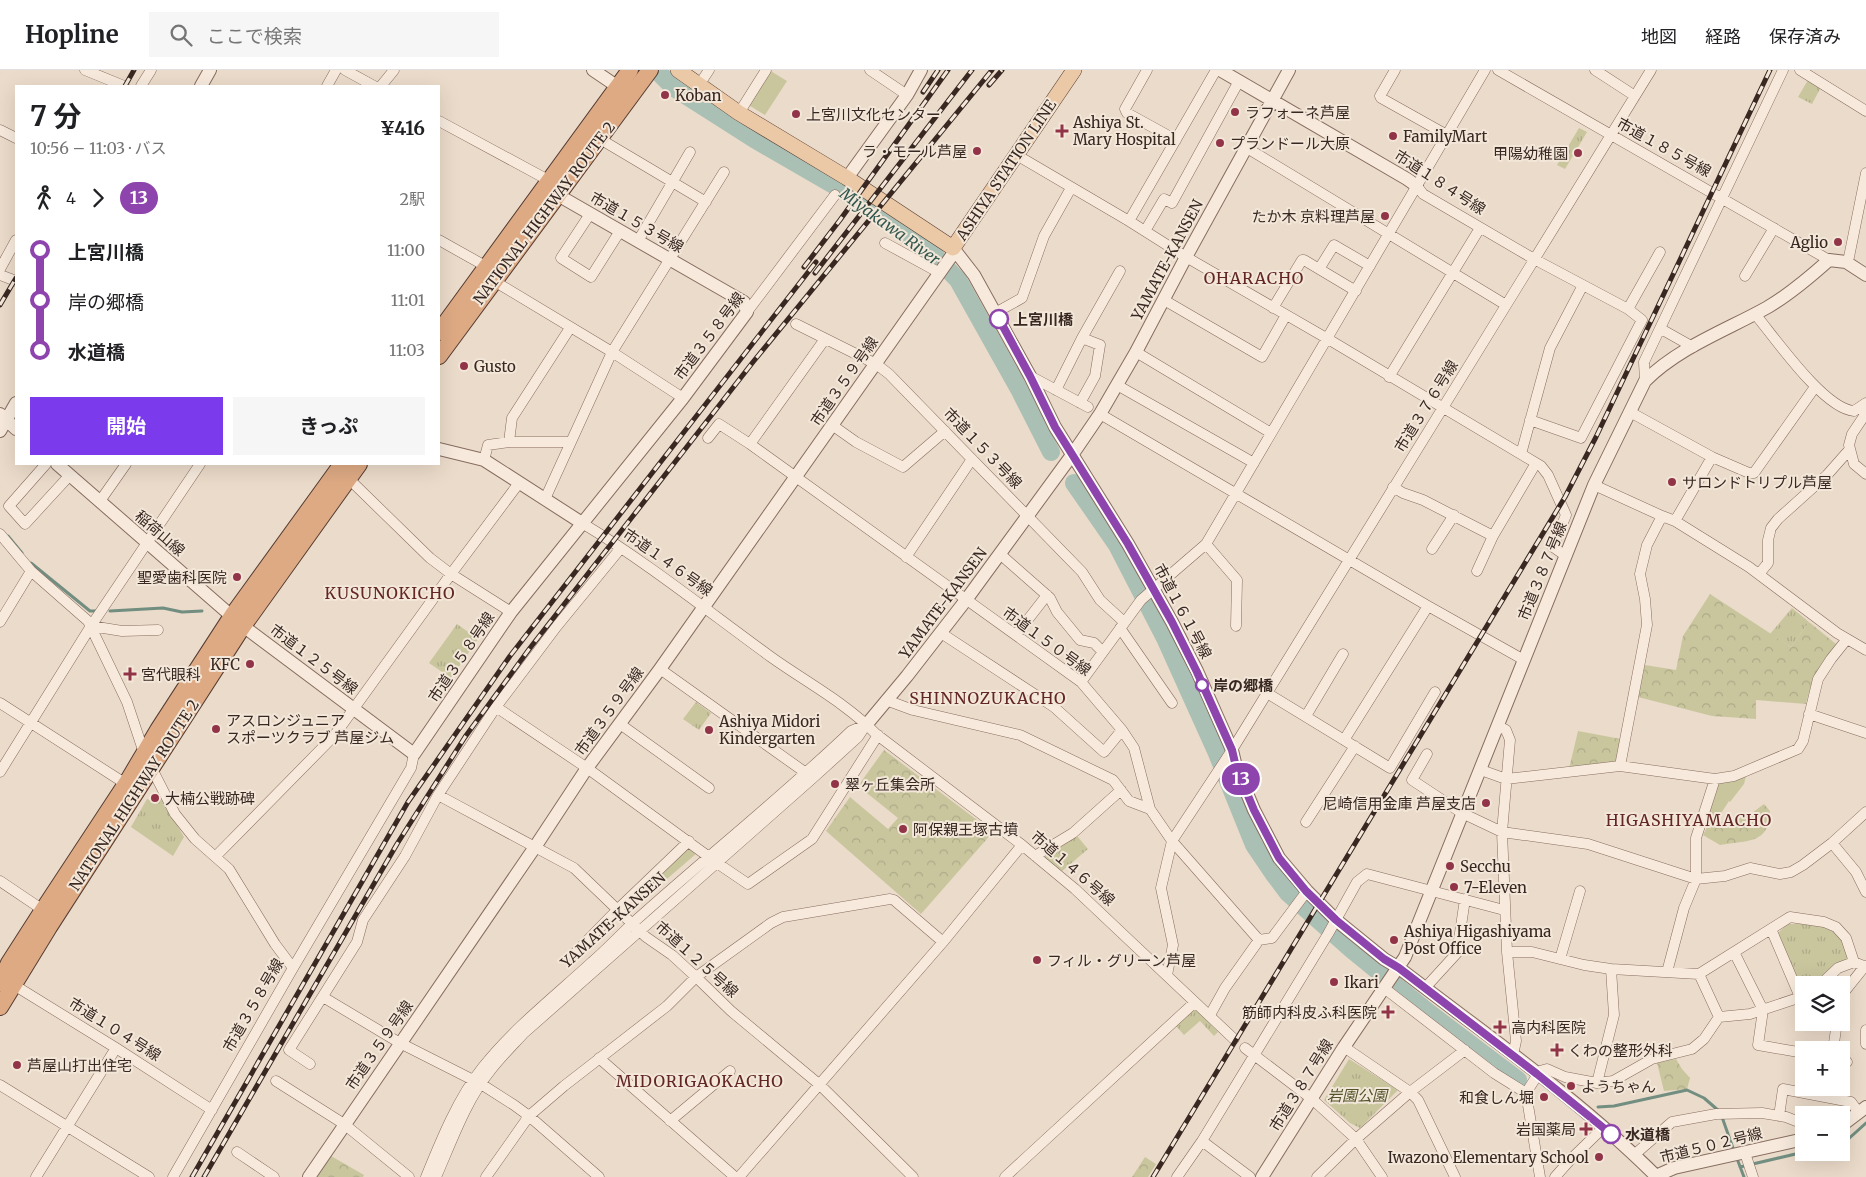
<!DOCTYPE html>
<html lang="ja">
<meta charset="utf-8">
<style>
:root{--surface:#fff;--page:#f6f6f6;--text:#202124;--muted:#757577;--line:#e0e0e0;--accent:#7c3aed}
body{margin:0;font-family:Merriweather,"Noto Sans JP",serif;background:var(--page);color:var(--text);height:100vh;display:flex;flex-direction:column;font-size:19px;white-space:nowrap}
*{box-sizing:border-box;margin:0}
p{font-size:16px;color:var(--muted)}
.icon{flex:none;width:28px;height:28px;fill:none;stroke:currentColor;stroke-width:2;stroke-linecap:round;stroke-linejoin:round}
.map{position:relative;flex:1;overflow:hidden}
.panel{position:absolute;left:15px;top:15px;width:425px;height:380px;display:flex;flex-direction:column;background:var(--surface);border-radius:0px;box-shadow:0 5px 20px #0002}
.panel>*{flex:none}
.badge{padding:0 10px;border-radius:16px;font-size:18px;line-height:32px}
.fabs{position:absolute;left:1795px;top:906px;display:grid;gap:10px}
.fabs a{display:grid;place-items:center;width:55px;height:55px;border-radius:0px;background:var(--surface);box-shadow:0 5px 20px #0002;font-size:25px}
.map>.badge{position:absolute;translate:-50% -50%;box-shadow:0 0 0 2px #fff}
.legs{display:flex;align-items:center;gap:8px;height:55px;padding:0 15px;font-size:16px}
.legs p{margin-inline-start:auto}
.head{display:flex;align-items:center;justify-content:space-between;height:85px;padding:0 15px}
h1{font-size:28px;font-weight:700;line-height:38px}
.primary-button{display:flex;gap:10px;margin-top:auto;padding:10px 15px}
.primary-button a{flex:1;height:58px;border-radius:0px;background:var(--accent);color:#fff;font-size:20px;font-weight:700;line-height:58px;text-align:center}
.primary-button a+a{background:var(--page);color:var(--text)}
ul{padding:0 15px;list-style:none}
li{display:flex;align-items:center;gap:18px;height:50px;font-size:19px}
li i{display:grid;place-items:center;width:8px;height:100%;margin:0 6px;background:currentColor}
li i::after{content:'';width:12px;height:12px;margin:-6px;border:4px solid;border-radius:50%;background:var(--surface)}
li p{margin-inline-start:auto}
li:first-child i{background:linear-gradient(#0000 50%,currentColor 0)}
li:last-child i{background:linear-gradient(currentColor 50%,#0000 0)}
header{display:flex;align-items:center;gap:30px;box-sizing:border-box;height:70px;padding:0 25px;background:var(--surface);border-bottom:1px solid var(--line)}
header strong{font-size:24px}
nav{display:flex;gap:28px;margin-inline-start:auto;font-size:18px}
.search{width:350px;height:45px;background:var(--page);display:flex;align-items:center;gap:12px;box-sizing:border-box;padding:0 18px;border-radius:0px;color:var(--muted);font-size:19px}
.map>svg:first-child{display:block}
.green{fill:#c9c69e}
.forest{fill:url(#forest-crowns)}
.park{fill:url(#park-tufts)}
.lines{fill:none;stroke-linecap:round;stroke-linejoin:round}
.stream{stroke:#718e81;stroke-width:3}
.river{stroke:#aac0b5;stroke-width:18}
.minor-casing{stroke:#876d60;stroke-width:11}
.tertiary-casing{stroke:#876d60;stroke-width:14}
.primary-casing{stroke:#553c33;stroke-width:16}
.trunk-casing{stroke:#553c33;stroke-width:18}
.minor{stroke:#f7eadd;stroke-width:10}
.tertiary{stroke:#f7eadd;stroke-width:12}
.primary{stroke:#ebc8a6;stroke-width:15}
.trunk{stroke:#deaa84;stroke-width:16}
.rail-casing{stroke:#392822;stroke-width:5}
.rail{stroke:#f3e7d9;stroke-width:3;stroke-dasharray:9;stroke-linecap:butt}
.line-1-casing{stroke:#fff;stroke-width:11}
.line-1{stroke:#8e44ad;stroke-width:8}
.poi-dot{fill:#913447;stroke:#f3e7d9;stroke-width:2}
.stop-1-dot{fill:#fff;stroke:#8e44ad;stroke-width:2.5}
.labels{text-anchor:middle;dominant-baseline:central;stroke-width:4;stroke-linejoin:round;paint-order:stroke}
.poi-label{font-size:15px;fill:#392822;stroke:#f3e7d9;text-anchor:start}
.street-label{font-size:15px;fill:#392822;stroke:#f3e7d9}
.stop-label{font-size:15px;font-weight:bold;fill:#392822;stroke:#f3e7d9;text-anchor:start}
.park-label{font-size:15px;font-style:italic;fill:#51532a;stroke:#f3e7d9}
.water-label{font-size:16px;font-style:italic;fill:#32574e;stroke:#f3e7d9}
.neighbourhood-label{font-size:16px;letter-spacing:1px;fill:#622625;stroke:#f3e7d9}
</style>
<header>
<strong>Hopline</strong>
<div class="search"><svg class="icon" aria-label="search" viewBox="0 0 24 24"><circle cx="10" cy="10" r="6"/><path d="M15 15l6 6"/></svg>ここで検索</div>
<nav><a>地図</a><a>経路</a><a>保存済み</a></nav>
</header>
<div class="map">
<svg width="1866" height="1107" viewBox="0 0 1866 1107">
<defs>
<pattern id="forest-crowns" width="20" height="18" patternUnits="userSpaceOnUse" patternTransform="scale(1.25)"><rect width="20" height="18" fill="#c9c69e"/><path d="M2 6a3 3 0 1 1 6 0M12 15a3 3 0 1 1 6 0" fill="none" stroke="#adaa88"/></pattern>
<pattern id="park-tufts" width="24" height="20" patternUnits="userSpaceOnUse" patternTransform="scale(1.25)"><rect width="24" height="20" fill="#c9c69e"/><path d="M3 7l-1-3M5 7V3M7 7l1-3M15 17l-1-3M17 17v-4M19 17l1-3" fill="none" stroke="#adaa88"/></pattern>
</defs>
<rect width="100%" height="100%" fill="#ebdbca"/>
<path class="green" d="M769,0L787,11L765,45L747,34Z
M1746,706L1744,714L1730,732L1729,731L1716,751L1706,752L1718,714Z
M686,779L695,780L697,783L630,841L628,839L633,834L632,832Z"/>
<path class="forest" d="M1710,524L1791,577L1809,552L1836,574C1820,595 1812,608 1806,634L1756,630V649L1712,646L1638,627L1645,595L1676,600L1683,566Z
M1578,661L1621,669L1616,693L1569,699Z
M884,680L993,762L921,844L826,761L850,727L888,759L898,748L858,716Z
M1764,734L1770,741C1769,775 1747,770 1720,775L1703,765L1708,755L1722,752L1731,757L1740,748L1744,749Z
M1676,989L1682,999L1690,1008L1687,1019L1664,1021L1657,993Z
M331,1086L364,1105L363,1107H317Z
M1145,1087L1156,1094L1148,1107H1132Z"/>
<path class="park" d="M1808,10L1820,19L1812,34L1798,27Z
M1579,58L1587,62L1565,99L1557,95Z
M1792,538L1809,552L1791,577L1770,564Z
M457,554L478,569L451,608L429,593Z
M696,632L711,643L699,660L683,649Z
M160,726L184,767L173,786L131,757L147,729L155,732Z
M1077,766L1088,779L1061,802L1043,788Z
M1787,854C1817,854 1837,853 1849,884L1847,889L1835,894L1815,915H1804V922H1802L1777,864Z
M1195,939L1218,962L1214,966L1200,951L1184,965L1176,956Z
M1349,989L1398,1020L1360,1058L1350,1053L1324,1030Z"/>
<g class="lines">
<path class="stream" d="M8,466L22,483
M31,493L90,541H96
M110,541L163,538L182,542L202,541
M1598,1037L1614,1036L1687,1020L1704,1028L1719,1041
M1722,1047L1734,1081
M1841,1073L1845,1072L1866,1053
M1736,1086L1744,1107
M1740,1097L1804,1082"/>
<path class="river" d="M656,0L674,18L754,69L837,117L882,146L933,184L958,210L1019,319L1051,382
M1074,413L1117,475L1165,568L1216,681L1254,775L1273,803L1288,823L1351,879L1428,942L1518,1010"/>
<defs>
<path id="minor" d="M85,0L124,16
M345,0L374,16
M870,0L907,25
M1147,0L1125,39L1127,43L1176,70
M1395,0L1380,26L1381,28L1447,65
M1498,0L1829,190
M1595,0L1635,26
M1800,0L1866,41
M699,15L709,0
M141,16L151,0
M327,16L336,0
M381,16L394,0
M739,43L766,0
M439,51L550,111
M0,60L16,68
M600,69L706,132
M1247,78L1506,235
M1015,84L1129,151L1186,187L1328,269L1541,396L1548,405L1566,445L1553,477L1566,486
M1417,116L1423,124L1534,189L1628,239L1642,250L1581,368L1530,350
M590,144L561,188L591,207L620,161
M1129,151L1216,0
M1145,161L1164,129L1172,133L1239,11
M439,170L487,197
M638,171L690,82
M885,173L940,203
M1846,192L1849,187L1866,103
M0,199L16,170
M1319,199L1334,175L1370,196
M0,205L16,211
M1745,206L1774,158
M494,211L612,282L683,328
M1164,230L1262,287L1286,245
M1273,238L1302,190H1304L1356,221
M1628,239L1660,182
M747,242L835,125
M995,243L1022,228L1044,166L1071,118
M1755,244C1775,268 1824,339 1854,341L1866,333
M796,254L876,294L889,304L1082,502L1100,530L1124,552
M1661,259L1693,277
M1136,282L1271,363
M1030,306L1088,337
M1389,307L1480,158
M1645,311L1644,292L1783,0
M1117,315L1254,393
M1056,320L1082,268L1120,201
M1080,333L1095,306L1100,275L1082,268
M1630,342L1712,387L1749,403H1754L1815,317
M1866,343L1852,364L1849,375L1854,394L1866,404
M1100,344L1428,536L1524,590
M832,355L856,372L903,397L945,361
M708,368L719,354L750,374L1081,612L1122,660L1134,678L1150,739L1172,771L1259,870L1272,868L1307,821
M509,372L512,348L570,258
M750,374L825,269
M1521,384L1550,278L1583,215
M484,390L488,375L509,372H570
M46,394L9,436L25,454L70,405
M349,409L430,488L451,504L511,542
M1594,415L1662,446L1675,451L1749,497L1837,563L1866,580
M1393,417L1403,423L1423,430L1493,466L1536,393
M545,429L612,282L724,102
M100,431L126,394
M1675,451L1712,387
M582,453C648,493 709,542 771,587C806,612 846,633 876,664L1022,775L1075,819L1234,969
M0,464L31,501L88,551L127,632L144,683L175,744L195,769L229,799L275,874L293,898
M1206,474L1237,510L1236,556
M1432,479L1454,445
M1000,484L1050,528L1057,542L1080,570L1094,573L1103,582
M906,487L972,389
M1477,501L1493,466
M1759,504L1768,493V470L1771,458L1778,449L1827,405L1850,379
M0,552L31,501
M91,556L122,561L158,560
M1120,558L1172,633
M941,563L1054,637L1104,682L1122,660
M1016,565L1047,525
M660,599L806,703
M1081,612L1141,530L1206,474L1485,0
M1267,623L1390,698L1435,622
M886,630L913,640L1020,665L1113,710L1129,731L1150,739
M0,633L126,714
M496,637L587,698L709,787
M1809,644L1866,663
M1306,646L1343,584
M620,654L709,718
M1498,656L1506,660L1510,670L1502,762L1507,882L1516,971L1513,985
M1344,670L1428,536
M1427,684L1412,710L1462,743L1502,762L1588,774L1696,809L1725,806L1750,798L1780,804L1791,802L1803,795L1832,773L1866,742
M1620,696L1647,555L1645,529L1640,504L1647,475L1662,446
M1481,700L1506,709L1620,696L1715,709L1734,706L1798,679L1803,671L1818,609L1831,589L1847,569
M0,702L91,556L200,394
M438,725L574,798L646,867L672,885L696,907L731,941L820,1015L913,1107
M1306,752L1355,676
M1832,773L1856,802L1866,822
M216,786L334,666L451,504L519,413
M1035,786L1073,763L1121,720
M717,793L748,814L812,769L878,665
M0,811L43,840
M1771,859L1800,927
M576,882L618,839L689,771
M1507,882H1532L1584,895L1611,899L1699,904L1790,847L1824,852L1836,857L1846,868L1854,892L1866,897
M1734,882L1763,940L1758,975L1804,983
M1560,889L1580,821
M1667,902L1684,838L1696,809V768L1715,709
M1699,904L1719,947
M1167,905L1173,875L1161,818L1172,771L1232,680L1651,0
M14,915L116,978L212,1040
M1820,915L1838,898L1854,892
M1384,918L1494,1003L1526,1023
M1425,918L1457,883L1465,829
M1841,926L1865,896
M323,927L400,973L481,1014L514,1035L529,1046L599,1107
M1210,945L1225,918L1259,870
M1866,960V974
M1344,977L1410,1022L1418,1030L1455,1107
M1245,978L1312,1029L1356,1069L1382,1107
M1833,980L1837,952
M599,988L735,1107
M1841,990L1847,992
M310,994L289,980L357,872L363,850L405,786L438,725L496,637L557,556L620,479
M276,1011L344,1054L409,1107
M1597,1013L1614,945L1611,899
M0,1015L149,1107
M1779,1046L1783,1019L1851,1032L1859,1043
M670,1051L730,1001
M1202,1071L1250,1107
M237,1082L274,1107
M1745,1083L1753,1107
M1634,1085L1672,1052L1716,1044L1762,1043L1786,1047L1804,1054
M36,1107L116,978
M173,1107L293,898L411,698L414,684
M426,1107C441,1070 458,1028 483,997C515,957 555,926 592,892C606,880 619,866 633,853C705,788 781,728 851,661L867,654
M436,1107C451,1073 466,1030 490,1001C500,988 512,976 523,964L813,708L858,667L866,655
M486,1107L529,1046L564,1016L667,936L696,907L771,853L783,847L890,829L894,830L943,872
M739,1107L943,872L1022,775
M1005,1107L1194,933
M1177,1107L1202,1071L1328,864L1357,812L1367,804L1504,840
M1317,1107L1356,1069L1410,1022L1465,980
M1540,1107L1526,1023L1540,1001L1547,999L1565,1007L1597,1013L1613,1011L1652,989L1692,979L1704,969L1719,947L1750,944L1804,926
M1555,1107L1571,1089L1604,1057"/>
<path id="tertiary" d="M593,0L624,21
M1220,0L1407,109L1417,116
M201,16L210,0
M847,108L907,25L921,0
M953,178L974,205L1030,306L1055,357L1128,474L1172,552L1197,601L1232,680L1236,697L1254,740L1279,788L1307,821L1336,850L1384,889L1399,898C1486,965 1579,1029 1657,1107
M0,344L16,359
M0,361L16,333
M439,379L484,390L582,453
M57,394L243,556L414,684L511,542L683,328L747,242L744,232L556,124
M867,654L907,606L966,530L1072,385L1100,344L1136,282L1186,187L1289,0
M1841,1056L1866,1037
M1656,1106L1674,1098L1804,1069
M309,1107L535,777L587,698L660,599L955,181
M1262,1107L1344,977L1405,887L1594,415L1645,311C1679,277 1727,260 1768,237C1790,224 1810,207 1829,190L1846,192L1866,205"/>
<path id="primary" d="M678,0L739,43L847,108L953,178L1074,0"/>
<path id="trunk" d="M439,262L630,0
M439,286L650,0
M0,913L9,893L43,840L126,714L158,660L232,546L342,394
M0,937L49,857L243,556L359,394"/>
</defs>
<use href="#minor" class="minor-casing"/>
<use href="#tertiary" class="tertiary-casing"/>
<use href="#primary" class="primary-casing"/>
<use href="#trunk" class="trunk-casing"/>
<use href="#minor" class="minor"/>
<use href="#tertiary" class="tertiary"/>
<use href="#primary" class="primary"/>
<use href="#trunk" class="trunk"/>
<defs>
<path id="rail" d="M989,15L1002,0
M125,16L134,0
M923,22L938,0
M804,197L840,150L948,0
M815,203L972,0
M0,235L16,208
M192,1107L408,732L510,586L816,192
M204,1107L397,774L465,667L530,578L753,292L992,0
M1153,1107L1565,427L1596,367L1770,0"/>
</defs>
<use href="#rail" class="rail-casing"/>
<use href="#rail" class="rail"/>
</g>
<g class="lines">
<defs>
<path id="line-1" d="M999,249L1030,306L1055,357L1128,474L1172,552L1197,602L1232,680L1236,697L1254,740L1279,788L1306,821L1336,850L1384,889L1399,898L1537,1004L1611,1064"/>
</defs>
<use href="#line-1" class="line-1-casing"/>
<use href="#line-1" class="line-1"/>
</g>
<g class="poi-dot">
<circle cx="665" cy="25" r="5"/>
<circle cx="1235" cy="42" r="5"/>
<circle cx="796" cy="44" r="5"/>
<path d="M1059.5 53.5h5v5h5v5h-5v5h-5v-5h-5v-5h5z"/>
<circle cx="1393" cy="66" r="5"/>
<circle cx="1220" cy="73" r="5"/>
<circle cx="977" cy="81" r="5"/>
<circle cx="1578" cy="83" r="5"/>
<circle cx="1385" cy="146" r="5"/>
<circle cx="1838" cy="172" r="5"/>
<circle cx="464" cy="296" r="5"/>
<circle cx="1672" cy="412" r="5"/>
<circle cx="237" cy="507" r="5"/>
<circle cx="250" cy="594" r="5"/>
<path d="M127.5 596.5h5v5h5v5h-5v5h-5v-5h-5v-5h5z"/>
<circle cx="216" cy="659" r="5"/>
<circle cx="709" cy="660" r="5"/>
<circle cx="835" cy="714" r="5"/>
<circle cx="155" cy="728" r="5"/>
<circle cx="1486" cy="733" r="5"/>
<circle cx="903" cy="759" r="5"/>
<circle cx="1450" cy="796" r="5"/>
<circle cx="1454" cy="817" r="5"/>
<circle cx="1394" cy="870" r="5"/>
<circle cx="1037" cy="890" r="5"/>
<circle cx="1334" cy="912" r="5"/>
<path d="M1385.5 934.5h5v5h5v5h-5v5h-5v-5h-5v-5h5z"/>
<path d="M1497.5 949.5h5v5h5v5h-5v5h-5v-5h-5v-5h5z"/>
<path d="M1554.5 972.5h5v5h5v5h-5v5h-5v-5h-5v-5h5z"/>
<circle cx="17" cy="995" r="5"/>
<circle cx="1571" cy="1016" r="5"/>
<circle cx="1544" cy="1027" r="5"/>
<path d="M1583.5 1051.5h5v5h5v5h-5v5h-5v-5h-5v-5h5z"/>
<circle cx="1599" cy="1087" r="5"/>
</g>
<g class="stop-1-dot">
<circle cx="999" cy="249" r="9"/>
<circle cx="1202" cy="615" r="6"/>
<circle cx="1611" cy="1064" r="9"/>
</g>
<g class="labels">
<g class="poi-label">
<text x="675" y="25">Koban</text>
<text x="1245" y="42">ラフォーネ芦屋</text>
<text x="806" y="44">上宮川文化センター</text>
<text x="1073" y="52">Ashiya St.<tspan x="1073" dy="17">Mary Hospital</tspan></text>
<text x="1403" y="66">FamilyMart</text>
<text x="1230" y="73">プランドール大原</text>
<text x="967" y="81" text-anchor="end">ラ・モール芦屋</text>
<text x="1568" y="83" text-anchor="end">甲陽幼稚園</text>
<text x="1375" y="146" text-anchor="end">たか木 京料理芦屋</text>
<text x="1828" y="172" text-anchor="end">Aglio</text>
<text x="474" y="296">Gusto</text>
<text x="1682" y="412">サロンドトリプル芦屋</text>
<text x="227" y="507" text-anchor="end">聖愛歯科医院</text>
<text x="240" y="594" text-anchor="end">KFC</text>
<text x="141" y="604">宮代眼科</text>
<text x="226" y="650">アスロンジュニア<tspan x="226" dy="17">スポーツクラブ 芦屋ジム</tspan></text>
<text x="719" y="651">Ashiya Midori<tspan x="719" dy="17">Kindergarten</tspan></text>
<text x="845" y="714">翠ヶ丘集会所</text>
<text x="165" y="728">大楠公戦跡碑</text>
<text x="1476" y="733" text-anchor="end">尼崎信用金庫 芦屋支店</text>
<text x="913" y="759">阿保親王塚古墳</text>
<text x="1460" y="796">Secchu</text>
<text x="1464" y="817">7-Eleven</text>
<text x="1404" y="861">Ashiya Higashiyama<tspan x="1404" dy="17">Post Office</tspan></text>
<text x="1047" y="890">フィル・グリーン芦屋</text>
<text x="1344" y="912">Ikari</text>
<text x="1377" y="942" text-anchor="end">筋師内科皮ふ科医院</text>
<text x="1511" y="957">高内科医院</text>
<text x="1568" y="980">くわの整形外科</text>
<text x="27" y="995">芦屋山打出住宅</text>
<text x="1581" y="1016">ようちゃん</text>
<text x="1534" y="1027" text-anchor="end">和食しん堀</text>
<text x="1576" y="1059" text-anchor="end">岩国薬局</text>
<text x="1589" y="1087" text-anchor="end">Iwazono Elementary School</text>
</g>
<g class="street-label">
<text transform="translate(1664 77) rotate(29)">市道１８５号線</text>
<text transform="translate(1006 100) rotate(-56)">ASHIYA STATION LINE</text>
<text transform="translate(1440 112) rotate(33)">市道１８４号線</text>
<text transform="translate(544 143) rotate(-53)">NATIONAL HIGHWAY ROUTE 2</text>
<text transform="translate(637 152) rotate(30)">市道１５３号線</text>
<text transform="translate(1167 190) rotate(-62)">YAMATE-KANSEN</text>
<text transform="translate(709 266) rotate(-53)">市道３５８号線</text>
<text transform="translate(844 311) rotate(-55)">市道３５９号線</text>
<text transform="translate(1426 336) rotate(-58)">市道３７６号線</text>
<text transform="translate(983 378) rotate(46)">市道１５３号線</text>
<text transform="translate(160 463) rotate(41)">稲荷山線</text>
<text transform="translate(668 492) rotate(35)">市道１４６号線</text>
<text transform="translate(1542 501) rotate(-68)">市道３８７号線</text>
<text transform="translate(943 533) rotate(-53)">YAMATE-KANSEN</text>
<text transform="translate(1183 541) rotate(62)">市道１６１号線</text>
<text transform="translate(1047 571) rotate(36)">市道１５０号線</text>
<text transform="translate(461 587) rotate(-56)">市道３５８号線</text>
<text transform="translate(314 589) rotate(37)">市道１２５号線</text>
<text transform="translate(609 641) rotate(-54)">市道３５９号線</text>
<text transform="translate(134 725) rotate(-57)">NATIONAL HIGHWAY ROUTE 2</text>
<text transform="translate(1073 798) rotate(41)">市道１４６号線</text>
<text transform="translate(613 850) rotate(-42)">YAMATE-KANSEN</text>
<text transform="translate(697 889) rotate(42)">市道１２５号線</text>
<text transform="translate(253 935) rotate(-60)">市道３５８号線</text>
<text transform="translate(115 959) rotate(32)">市道１０４号線</text>
<text transform="translate(379 975) rotate(-55)">市道３５９号線</text>
<text transform="translate(1301 1015) rotate(-58)">市道３８７号線</text>
<text transform="translate(1711 1075) rotate(-14)">市道５０２号線</text>
</g>
<g class="stop-label">
<text x="1013" y="249">上宮川橋</text>
<text x="1213" y="615">岸の郷橋</text>
<text x="1625" y="1064">水道橋</text>
</g>
<g class="park-label">
<text x="1357" y="1025">岩園公園</text>
</g>
<g class="water-label">
<text transform="translate(890 156) rotate(36)">Miyakawa River</text>
</g>
<g class="neighbourhood-label">
<text x="1254" y="208">OHARACHO</text>
<text x="390" y="523">KUSUNOKICHO</text>
<text x="988" y="628">SHINNOZUKACHO</text>
<text x="1689" y="750">HIGASHIYAMACHO</text>
<text x="700" y="1011">MIDORIGAOKACHO</text>
</g>
</g>
</svg>
<div class="fabs">
<a><svg class="icon" aria-label="layers" viewBox="0 0 24 24"><path d="M12 4l9 5-9 5-9-5zM3 14l9 5 9-5"/></svg></a>
<a>+</a>
<a>−</a>
</div>
<b class="badge" style="left:1241px;top:709px;background:#8e44ad;color:#fff">13</b>
<section class="panel">
<div class="head"><div><h1>7 分</h1><p>10:56 – 11:03 · バス</p></div><b>¥416</b></div>
<div class="legs"><svg class="icon" aria-label="walk" viewBox="0 0 24 24"><circle cx="13" cy="4" r="2"/><path d="M13 8l-2 6 4 7M11 14l-3 7M7 12l3-4h3l4 4"/></svg>4<svg class="icon" aria-label="forward" viewBox="0 0 24 24"><path d="M9 5l7 7-7 7"/></svg><b class="badge" style="background:#8e44ad;color:#fff">13</b><p>2駅</p></div>
<ul>
<li><i style="color:#8e44ad"></i><b>上宮川橋</b><p>11:00</p></li>
<li><i style="color:#8e44ad"></i><span>岸の郷橋</span><p>11:01</p></li>
<li><i style="color:#8e44ad"></i><b>水道橋</b><p>11:03</p></li>
</ul>
<div class="primary-button"><a>開始</a><a>きっぷ</a></div>
</section>
</div>
